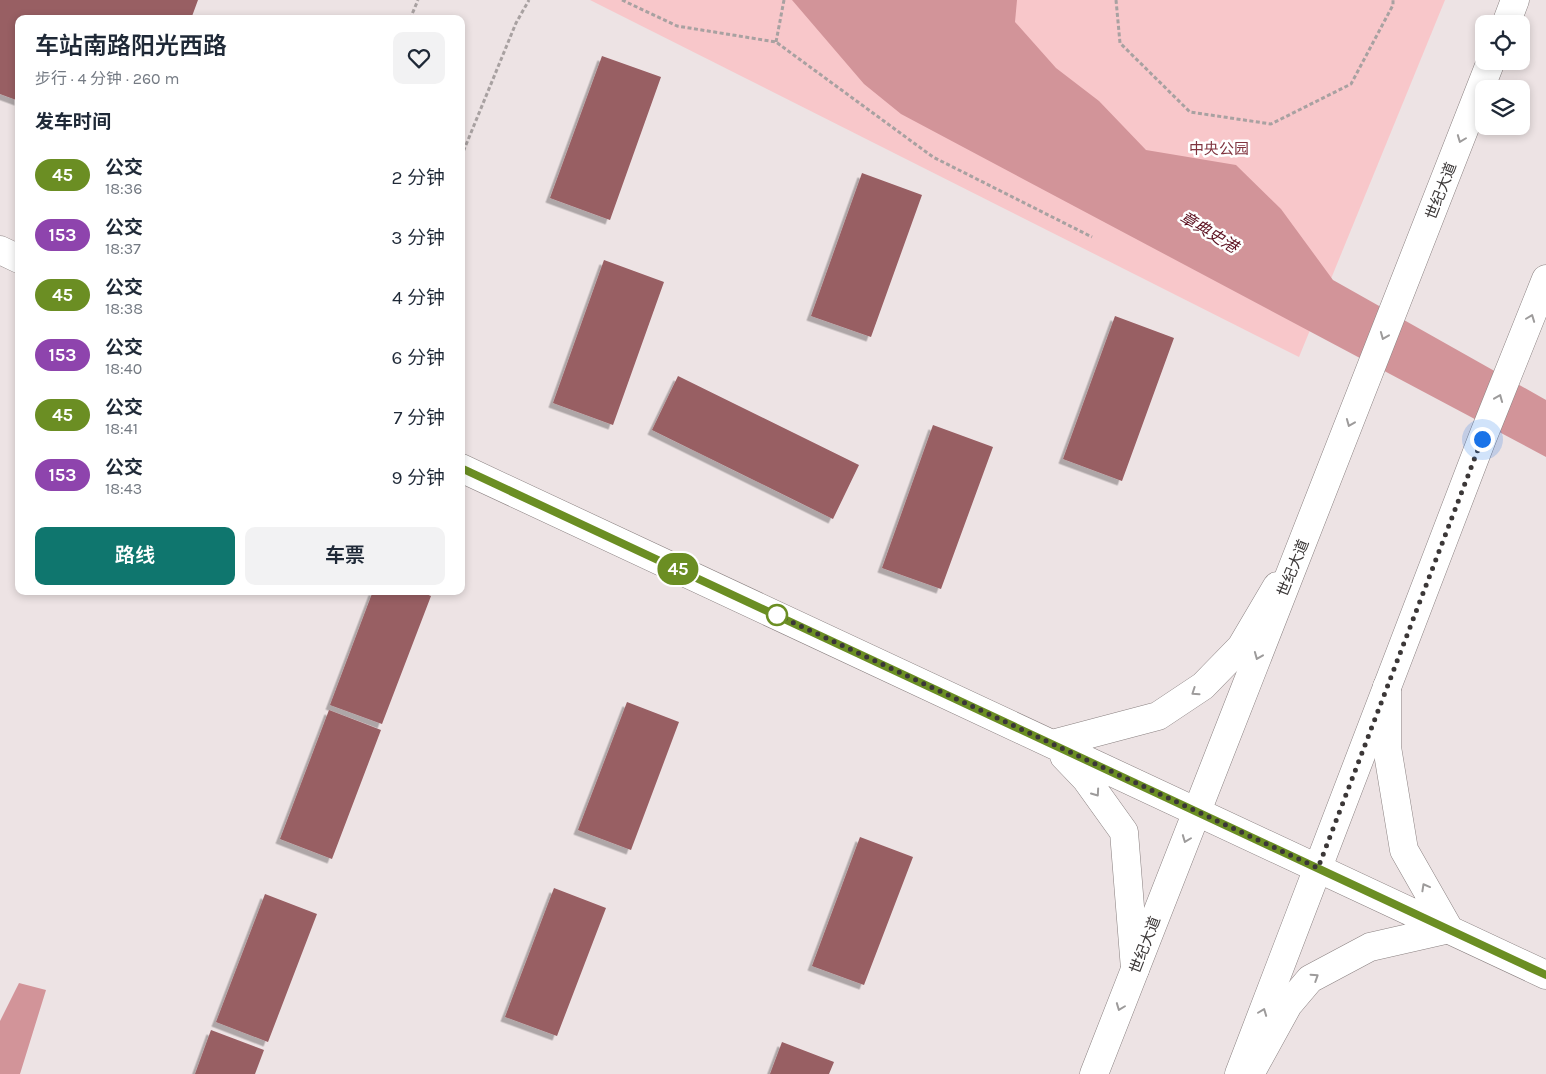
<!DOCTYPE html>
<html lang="zh">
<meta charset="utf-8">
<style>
:root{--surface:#fff;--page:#f2f2f3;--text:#1f2937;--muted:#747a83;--accent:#0f766e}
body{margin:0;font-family:Karla,"Noto Sans SC",sans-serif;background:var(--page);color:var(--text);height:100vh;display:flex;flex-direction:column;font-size:19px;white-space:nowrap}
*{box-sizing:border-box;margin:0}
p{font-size:16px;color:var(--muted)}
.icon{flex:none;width:28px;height:28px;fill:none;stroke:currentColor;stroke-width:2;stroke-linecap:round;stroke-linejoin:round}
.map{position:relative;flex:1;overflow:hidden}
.details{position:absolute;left:15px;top:15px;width:450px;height:580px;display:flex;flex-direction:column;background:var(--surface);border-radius:10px;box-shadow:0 2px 8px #0003}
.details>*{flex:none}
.badge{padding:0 10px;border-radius:16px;font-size:18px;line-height:32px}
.controls{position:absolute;left:1475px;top:15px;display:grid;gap:10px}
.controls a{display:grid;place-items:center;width:55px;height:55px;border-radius:10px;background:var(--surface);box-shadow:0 2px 8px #0003;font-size:25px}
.you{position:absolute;width:25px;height:25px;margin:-12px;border:4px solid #fff;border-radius:50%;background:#1a73e8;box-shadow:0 0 0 8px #1a73e833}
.map>.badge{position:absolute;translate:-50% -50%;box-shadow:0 0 0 2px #fff}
h2{padding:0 20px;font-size:19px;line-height:45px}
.round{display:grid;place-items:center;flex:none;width:52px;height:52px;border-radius:10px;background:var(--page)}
.headline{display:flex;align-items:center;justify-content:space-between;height:85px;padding:0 20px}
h1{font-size:24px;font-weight:600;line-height:38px}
.button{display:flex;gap:10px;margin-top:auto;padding:10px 20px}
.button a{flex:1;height:58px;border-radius:10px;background:var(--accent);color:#fff;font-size:20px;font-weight:600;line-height:58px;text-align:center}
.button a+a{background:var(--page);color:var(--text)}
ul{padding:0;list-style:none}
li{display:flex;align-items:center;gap:15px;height:60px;padding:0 20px}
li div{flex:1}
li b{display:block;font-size:19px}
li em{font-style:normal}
li .badge{min-width:55px;font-weight:700;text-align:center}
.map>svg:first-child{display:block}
.green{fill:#f8c7ca}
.water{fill:#d29499}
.building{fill:#985e63;filter:url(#shadow)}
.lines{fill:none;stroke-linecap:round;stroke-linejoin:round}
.tertiary-casing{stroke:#8a8181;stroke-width:29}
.primary-casing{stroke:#8a8181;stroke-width:29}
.path{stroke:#a8a1a1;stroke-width:3;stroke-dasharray:4 2.5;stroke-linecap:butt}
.tertiary{stroke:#fff;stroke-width:28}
.primary{stroke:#fff;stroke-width:28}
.oneway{stroke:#9d9b9b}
.line-casing{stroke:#fff;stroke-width:11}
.line{stroke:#6b8e23;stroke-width:8}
.walk{stroke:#3b3737;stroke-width:5;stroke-dasharray:0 9}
.stop-dot{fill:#fff;stroke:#6b8e23;stroke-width:2.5}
.labels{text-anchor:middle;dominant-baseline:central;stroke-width:5;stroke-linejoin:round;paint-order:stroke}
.park-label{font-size:15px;fill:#80343f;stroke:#fff}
.street-label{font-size:15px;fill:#3b3737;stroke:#fff}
.water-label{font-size:16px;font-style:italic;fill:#5e1423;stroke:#fff}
</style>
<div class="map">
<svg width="1546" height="1074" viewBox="0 0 1546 1074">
<defs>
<filter id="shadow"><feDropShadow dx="-4.5" dy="4.5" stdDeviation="0" flood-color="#0004"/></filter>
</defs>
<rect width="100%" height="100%" fill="#ede3e4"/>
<path class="green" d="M590,0H1445L1299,357Z"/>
<path class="water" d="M792,0H1017L1015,22L1056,68L1099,101L1146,150L1236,165L1281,209L1333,280L1546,400V457L901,114L864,84Z
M19,983L46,990L20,1074H0V1021Z"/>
<path class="building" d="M0,0H198L191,19H19V101L0,94Z
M602,56L661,77L610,220L550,198Z
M862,173L922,195L871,337L811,316Z
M604,260L664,282L613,425L553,403Z
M1115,316L1174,338L1122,481L1063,459Z
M678,376L859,465L833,519L652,430Z
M933,425L993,447L941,589L882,568Z
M373,591H419L431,596L382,724L330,705Z
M627,702L679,722L631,850L578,830Z
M329,710L381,730L332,859L280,839Z
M860,837L913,857L864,985L812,966Z
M554,888L606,908L557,1036L505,1017Z
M265,894L317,914L268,1042L216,1022Z
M211,1030L264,1050L255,1074H195Z
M782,1042L834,1062L829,1074H770Z"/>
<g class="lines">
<defs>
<path id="tertiary" d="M0,250L19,259
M461,468L1546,975
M1052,744L1158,716L1203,686L1241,647L1277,586
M1064,756L1086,779L1124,832L1135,969
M1250,1074L1288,1005L1310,979L1370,947L1449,929L1404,850L1387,747V687"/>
<path id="primary" d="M1506,24L1515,0
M1094,1074L1491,61
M1239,1074L1482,439L1546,279"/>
</defs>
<use href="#tertiary" class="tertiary-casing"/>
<use href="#primary" class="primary-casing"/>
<path class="path" d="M622,0L677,26L776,42L933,157L1092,237
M1116,0L1120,43L1190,112L1271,124L1351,84L1393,5V0
M410,19L418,0
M776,42L784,0
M461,157L516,23L529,0"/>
<use href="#tertiary" class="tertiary"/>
<use href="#primary" class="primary"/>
</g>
<defs><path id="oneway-chevron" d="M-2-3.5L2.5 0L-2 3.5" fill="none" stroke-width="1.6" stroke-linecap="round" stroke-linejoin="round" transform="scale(1.25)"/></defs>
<g class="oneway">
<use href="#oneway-chevron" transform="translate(1461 139) rotate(111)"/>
<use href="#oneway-chevron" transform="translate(1531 318) rotate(-69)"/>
<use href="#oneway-chevron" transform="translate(1384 336) rotate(112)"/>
<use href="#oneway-chevron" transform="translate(1499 398) rotate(-68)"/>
<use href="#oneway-chevron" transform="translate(1350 423) rotate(112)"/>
<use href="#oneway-chevron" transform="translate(1258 656) rotate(112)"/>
<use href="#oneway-chevron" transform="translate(1195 692) rotate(146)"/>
<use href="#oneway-chevron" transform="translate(1096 793) rotate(55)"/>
<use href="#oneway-chevron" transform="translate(1186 839) rotate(111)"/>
<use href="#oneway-chevron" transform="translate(1425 887) rotate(-119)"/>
<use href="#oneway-chevron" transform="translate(1315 977) rotate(-33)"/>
<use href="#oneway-chevron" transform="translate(1120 1007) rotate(111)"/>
<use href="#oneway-chevron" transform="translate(1263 1012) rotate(-69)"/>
</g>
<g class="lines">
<defs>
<path id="line" d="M461,468L1546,975"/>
</defs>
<use href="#line" class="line-casing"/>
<use href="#line" class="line"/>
<path class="walk" d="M777,615L1318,868L1482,439"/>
</g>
<circle class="stop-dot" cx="777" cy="615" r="10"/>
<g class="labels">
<g class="park-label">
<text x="1219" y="149">中央公园</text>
</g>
<g class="street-label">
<text transform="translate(1441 191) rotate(-69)">世纪大道</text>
<text transform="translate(1293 568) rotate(-68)">世纪大道</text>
<text transform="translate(1145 945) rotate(-69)">世纪大道</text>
</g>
<g class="water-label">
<text transform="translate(1209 232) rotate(31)">章典史港</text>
</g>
</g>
</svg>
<div class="controls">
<a><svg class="icon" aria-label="locate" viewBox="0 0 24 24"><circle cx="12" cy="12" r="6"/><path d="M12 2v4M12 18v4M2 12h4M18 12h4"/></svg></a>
<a><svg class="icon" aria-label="layers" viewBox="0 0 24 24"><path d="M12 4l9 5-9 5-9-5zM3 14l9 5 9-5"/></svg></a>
</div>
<div class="you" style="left:1482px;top:439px"></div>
<b class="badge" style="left:678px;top:569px;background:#6b8e23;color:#fff">45</b>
<section class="details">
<div class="headline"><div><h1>车站南路阳光西路</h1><p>步行 · 4 分钟 · 260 m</p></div><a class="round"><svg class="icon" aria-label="heart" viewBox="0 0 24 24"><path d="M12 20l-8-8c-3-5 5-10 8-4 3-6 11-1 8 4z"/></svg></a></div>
<h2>发车时间</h2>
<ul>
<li><span class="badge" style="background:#6b8e23;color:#fff">45</span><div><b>公交</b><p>18:36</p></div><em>2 分钟</em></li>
<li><span class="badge" style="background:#8e44ad;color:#fff">153</span><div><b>公交</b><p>18:37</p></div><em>3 分钟</em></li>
<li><span class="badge" style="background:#6b8e23;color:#fff">45</span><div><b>公交</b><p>18:38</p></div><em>4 分钟</em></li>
<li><span class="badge" style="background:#8e44ad;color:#fff">153</span><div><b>公交</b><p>18:40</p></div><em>6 分钟</em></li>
<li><span class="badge" style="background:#6b8e23;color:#fff">45</span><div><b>公交</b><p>18:41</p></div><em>7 分钟</em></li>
<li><span class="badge" style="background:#8e44ad;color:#fff">153</span><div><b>公交</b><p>18:43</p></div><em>9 分钟</em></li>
</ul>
<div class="button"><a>路线</a><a>车票</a></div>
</section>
</div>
